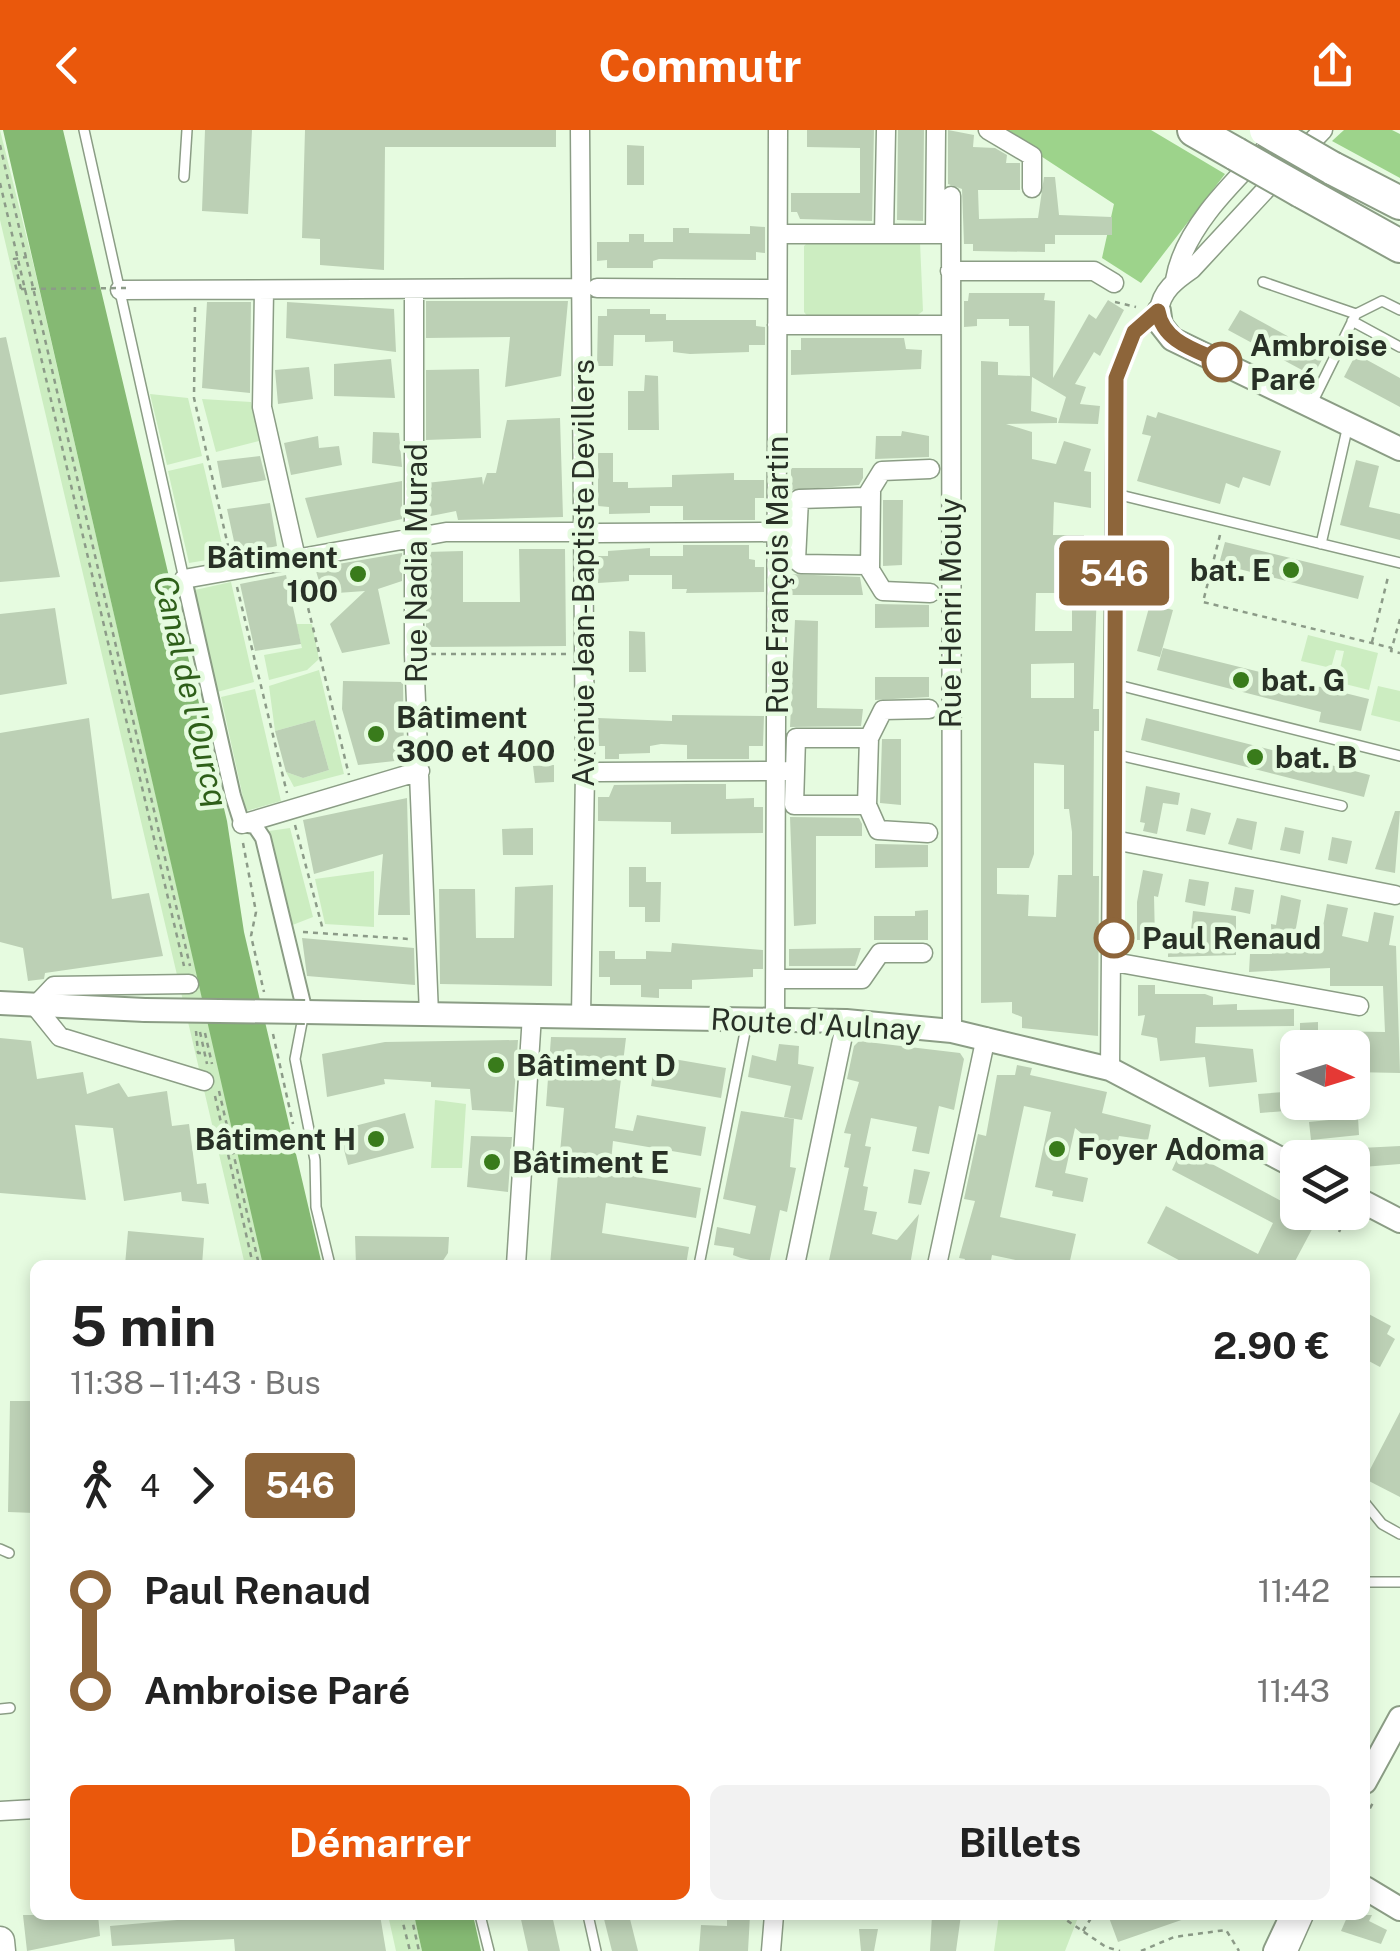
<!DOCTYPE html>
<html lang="fr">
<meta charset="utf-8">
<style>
:root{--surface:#fff;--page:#f2f2f2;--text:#222;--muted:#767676;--accent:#ea580c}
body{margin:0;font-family:"Public Sans",sans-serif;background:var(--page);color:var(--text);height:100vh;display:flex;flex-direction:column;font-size:38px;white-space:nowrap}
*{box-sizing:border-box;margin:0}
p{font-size:32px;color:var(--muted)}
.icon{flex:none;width:55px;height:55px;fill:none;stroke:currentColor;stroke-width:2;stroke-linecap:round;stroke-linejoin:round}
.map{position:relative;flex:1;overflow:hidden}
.panel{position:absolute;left:30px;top:1130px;width:1340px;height:660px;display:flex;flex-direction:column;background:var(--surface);border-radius:15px;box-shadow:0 5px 15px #0003}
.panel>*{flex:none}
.badge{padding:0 20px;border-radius:8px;font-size:35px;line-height:65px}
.needle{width:65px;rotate:94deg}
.buttons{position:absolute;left:1280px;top:900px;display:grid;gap:20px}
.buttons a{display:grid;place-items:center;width:90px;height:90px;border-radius:15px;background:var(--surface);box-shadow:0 5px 15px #0003;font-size:50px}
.map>.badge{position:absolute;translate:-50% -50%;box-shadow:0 0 0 5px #fff}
.legs{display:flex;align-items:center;gap:15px;height:110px;padding:0 40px;font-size:32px}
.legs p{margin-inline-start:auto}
.headline{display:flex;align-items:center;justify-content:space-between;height:170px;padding:0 40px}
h1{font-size:55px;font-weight:700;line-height:75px}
.button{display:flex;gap:20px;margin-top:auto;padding:20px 40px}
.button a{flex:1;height:115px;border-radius:15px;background:var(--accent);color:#fff;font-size:40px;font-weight:700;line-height:115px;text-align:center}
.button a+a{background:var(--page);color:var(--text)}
ul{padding:0 40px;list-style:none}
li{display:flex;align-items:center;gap:35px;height:100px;font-size:38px}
li i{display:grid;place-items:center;width:15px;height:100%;margin:0 12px;background:currentColor}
li i::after{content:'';width:25px;height:25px;margin:-12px;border:8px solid;border-radius:50%;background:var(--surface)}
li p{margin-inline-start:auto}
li:first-child i{background:linear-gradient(#0000 50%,currentColor 0)}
li:last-child i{background:linear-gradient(currentColor 50%,#0000 0)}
header{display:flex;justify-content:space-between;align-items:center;height:130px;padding:0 40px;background:var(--accent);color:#fff;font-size:45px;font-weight:700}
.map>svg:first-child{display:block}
.green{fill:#ccedc1}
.forest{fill:#9dd38b}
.water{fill:#85b973}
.building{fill:#bcd0b5;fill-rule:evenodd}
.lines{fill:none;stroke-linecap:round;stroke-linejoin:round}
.service-casing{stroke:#8b9d85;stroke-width:12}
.pedestrian-casing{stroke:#8b9d85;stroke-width:18}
.minor-casing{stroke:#8b9d85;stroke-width:21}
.tertiary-casing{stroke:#8b9d85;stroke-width:26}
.primary-casing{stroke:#8b9d85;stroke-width:31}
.motorway-casing{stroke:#8b9d85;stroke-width:36}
.path{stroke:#8c9b88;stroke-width:2.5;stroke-dasharray:5 5;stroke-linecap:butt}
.service{stroke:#fff;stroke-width:9}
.pedestrian{stroke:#fff;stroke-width:14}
.minor{stroke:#fff;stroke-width:18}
.tertiary{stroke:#fff;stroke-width:22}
.primary{stroke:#fff;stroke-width:28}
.motorway{stroke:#fff;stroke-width:32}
.tertiary-bridge-casing{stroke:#8b9d85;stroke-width:26;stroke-linecap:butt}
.motorway-bridge-casing{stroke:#8b9d85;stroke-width:36;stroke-linecap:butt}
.path-bridge{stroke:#8c9b88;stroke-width:2.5;stroke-dasharray:5 5;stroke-linecap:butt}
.tertiary-bridge{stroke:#fff;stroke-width:22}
.motorway-bridge{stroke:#fff;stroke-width:32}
.line-1-casing{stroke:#fff;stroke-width:22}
.line-1{stroke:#8d653a;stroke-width:15}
.stop-1-dot{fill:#fff;stroke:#8d653a;stroke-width:5}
.poi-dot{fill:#397b1b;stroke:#e6fbe0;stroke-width:4}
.labels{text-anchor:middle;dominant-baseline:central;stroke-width:9;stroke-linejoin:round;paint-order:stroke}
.stop-label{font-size:30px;font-weight:bold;fill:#283026;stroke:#e6fbe0;text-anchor:start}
.poi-label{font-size:30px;font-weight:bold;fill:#283026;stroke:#e6fbe0;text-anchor:start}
.street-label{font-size:30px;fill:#283026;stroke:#e6fbe0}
.water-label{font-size:32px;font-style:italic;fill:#2e5f19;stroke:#e6fbe0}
</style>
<header><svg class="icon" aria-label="back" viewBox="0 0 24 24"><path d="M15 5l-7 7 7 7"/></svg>Commutr<svg class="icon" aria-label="share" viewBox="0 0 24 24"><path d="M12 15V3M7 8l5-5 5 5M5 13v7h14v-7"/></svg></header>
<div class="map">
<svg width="1400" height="1821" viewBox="0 0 1400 1821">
<rect width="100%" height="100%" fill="#e6fbe0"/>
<path class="green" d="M0,0L35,141L264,1135H245L0,90Z
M809,111L920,112L923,181L915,187H808L804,182V116Z
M150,264L188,268L202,326L167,335Z
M202,269L251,272L259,311L216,322Z
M203,333L225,427L189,433L168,341Z
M231,452L254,552L217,562L195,460Z
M296,494H312L319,529L307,540L269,550L264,525L302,518Z
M1308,505L1378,523L1369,560L1337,552L1344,521L1336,520L1331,538L1301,531Z
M319,540L344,644L294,657L286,642L303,648L329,640L315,590L275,601L269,556Z
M1378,556L1400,561V592L1371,585Z
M255,559L281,671L246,681L221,567Z
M290,698L313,787L290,796L269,701Z
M374,741V797L325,794L315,749Z
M435,970L466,974L462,1038H431Z
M388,1785H414L422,1821H396Z
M999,1785H1079L1065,1821H994Z"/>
<path class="forest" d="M1001,0H1151L1225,44L1141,153L1102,128L1114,74Z
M1344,0H1392L1400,4V48L1332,11Z"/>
<path class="water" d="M3,0H63L227,691L244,802L322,1135H263Z
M414,1785H473L481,1821H422Z"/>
<path class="building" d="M205,0H252L248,84L202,81Z
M305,0H556V17H385L384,140L320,135V109L302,108Z
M807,0H874L872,91L800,89L797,82H791V63H860V18L807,17Z
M898,0H924L923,91L897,90Z
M948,0L974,5L973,17L995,18L1007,25L1006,33H1020V60H978L979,89L1038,88L1044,47H1055L1059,85L1112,87V105H1055V114H1045V122L973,121V114H964L962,59L948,54Z
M627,15L644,16V55H627Z
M750,96L765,97V123L756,122V130L659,129L653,131V138H607V130L597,131V112H629V104H644V112H673V98H689V103L750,104Z
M969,163H1045L1044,170L1055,171L1053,248L1089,184L1096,189L1108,170L1124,180L1100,226L1094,222L1075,254L1086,257L1080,274L1100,276L1098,294L1058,293L1066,267L1032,247L1031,281L1057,288V293L1006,294L1032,302V329L1056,334L1064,311L1091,319L1084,341L1091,342V378L1054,372L1053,405H1084L1083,457H1097L1093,579H1099V601H1094L1093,746H1099L1098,906L1022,898V887L1012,883V872L981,873V231L998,232V245L1030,246L1029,196H1009V189H977V196L964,197V171H968ZM1036,463H1072V501H1035ZM1074,533V568H1031V534ZM1034,633L1064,635V679H1069L1072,702V745H1058L1056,787L1028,786L1029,765L997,764V738H1029L1034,724Z
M426,171H568L561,246L505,257L510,207L426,208Z
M207,172H251L250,263L202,258Z
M287,172L394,179L396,222L286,208Z
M607,179H650V184H666V190H756V196L765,197V215H749V222L690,224L673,222V211L645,212V205H614L613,236H597L598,186H607Z
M1240,180L1324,226L1313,246L1228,200Z
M6,207L60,447L0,452V208Z
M801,208H904L906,219L922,220L921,239L791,245V220H801Z
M1356,224L1400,248V277L1344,247Z
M391,229L395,268L334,266V234Z
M309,237L313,269L278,274L275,240Z
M479,239L481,308L426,310V240Z
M645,245L658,246L659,300H628V261H644Z
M1158,282L1281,321L1270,356L1243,347L1239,358L1226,353L1220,374L1137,351L1151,306L1142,304L1147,285L1156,288Z
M560,288L563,387L458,390L456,381L426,387V353L482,347L483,355L487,343H496L507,290Z
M902,301L929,306V327L875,329L876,306H901Z
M373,302L399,303L402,337L372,333Z
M318,306L319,318L339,316L342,335L291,345L284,313Z
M598,323H613V352H628V358L672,357V345L734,343V350H764V368H755V390H683V376H650V383L609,384V377L598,376Z
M260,326L266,350L222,358L217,331Z
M1356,330L1379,336L1369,377L1400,384V410L1340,395Z
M791,338H863V348L859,355L791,360Z
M402,351V389L317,408L305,368Z
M883,370H903L902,435L883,436Z
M270,373L277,416L237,425L227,379Z
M1225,412L1364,446L1358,469L1219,434Z
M683,415H749V429L755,430V437H764V462L686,463L687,459H672V445H629V451L598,453V426H608V421L650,418V426H683Z
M519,419H565L566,516L426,517V422L463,421V472H520Z
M402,423V451L378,459L390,514L342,523L330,494L365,461L323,464L315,438Z
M791,444L860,447L863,465H791Z
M286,445L301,514L255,521L240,454Z
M875,474L929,475V497L875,498Z
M1150,474L1173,480L1160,527L1137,521Z
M55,478L67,554L0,565V484Z
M795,490L818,491L817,578L863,579L861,596L790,597Z
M629,501L645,502L646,542H629Z
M1163,518L1369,569L1361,601L1319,592L1321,582L1157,540Z
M875,547H929V567L875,570Z
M343,551L403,552L404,630L358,635L342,579Z
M672,585L764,586L763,616H749V629H687V615L661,614L650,616V623L619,624V629H605V616H599L598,588L672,591Z
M89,588L112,769L149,763L163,826L45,843L44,849L28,851L23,818L0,812V603Z
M1146,588L1370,645L1364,667L1141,610Z
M315,590L329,640L303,648L286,642L275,601Z
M882,609H901V675L880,673Z
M554,635V652L535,653L533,636Z
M687,654H726V669L754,668V677H763V703L671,704V692L598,691V667H609L614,655Z
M1146,656L1180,663L1178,675L1163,673L1157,704L1143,701L1145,693L1140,692Z
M407,668L410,785H378L383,724L314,744L303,690Z
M1191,678L1211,683L1205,705L1186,701Z
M1395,681H1400L1395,743L1375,739Z
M790,687L859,688L862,694V706H816V794L794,796Z
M1237,688L1257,692L1252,720L1228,714Z
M1285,697L1304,701L1300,724L1280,720Z
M533,698V725H503L502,699Z
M1332,707L1352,711L1347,734L1328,730Z
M875,714L928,715V737L875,738Z
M629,737H646V752H661L660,792H645V777H629Z
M1143,740L1163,744L1158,767L1154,766L1155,810H1137V772Z
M1189,749L1209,752L1205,776L1185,772Z
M553,755L552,856L440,854L439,759H475L476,808H514L515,757Z
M1235,757L1254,760L1250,784L1231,780Z
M1281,765L1301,770L1294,809L1321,808L1327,774L1348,778L1342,806L1368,812L1374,782L1394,786L1389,815L1396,816L1400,943L1352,942V918H1300V893L1318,892V901L1385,902L1383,856H1330V838L1249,842L1250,824H1272L1271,794L1276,795Z
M928,780V810H874V786H915V781Z
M1193,781L1236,786V825L1168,827V810H1190Z
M302,808L414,818L415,855L307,846Z
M672,813L763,820V839H753V847L692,850V859H659V868L641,867V855H610V847H599V821H615V829H646V821L671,822Z
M861,818L855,836H789V819Z
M1138,855H1155V864H1205L1213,867V875L1237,874V880L1294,879V896L1196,897L1195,913L1253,919L1257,952L1209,957L1205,927L1160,931L1157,908L1141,905L1145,885L1138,886Z
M551,907L626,908L615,998L633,1001L637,985L706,997L701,1026L613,1011L610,1042L701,1058L696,1088L606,1073L602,1103L689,1117L686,1135H550L564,978L546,976Z
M0,908L31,911L37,949L83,942L87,964L119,953L128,967L167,961L172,996L189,994L197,1054L206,1053L209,1074L182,1071L181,1062L124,1071L113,998L75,995L86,1070L0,1063Z
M518,910L513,982L472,980L470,959L431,957V952L384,949L385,954L327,967L322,924L385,912Z
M859,911L960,923L964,929L954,980L939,976L929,1024L912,1021L917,997L871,988L865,1016L871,1017L863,1056L868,1057L864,1080L877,1082L872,1104L897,1110L919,1084L910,1135H828L849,1038L844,1037L851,1004L844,1003L859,952L847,949L854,916Z
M779,914L799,916L798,934L814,937L802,990L784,987L791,956L748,947L752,925L776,931Z
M656,926L726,938L721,968L651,956Z
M1017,935L1032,938L1030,945L1107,962L1102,983L1151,995L1148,1010L1119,1006L1115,1022L1100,1019L1075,998L1065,1043L1088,1048L1083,1072L1052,1066L1053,1061L1035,1057L1051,982L1024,976L1000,1087L1076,1104L1069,1135L1047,1130L1046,1135H1039L992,1125L990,1135H963L965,1129L959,1128L975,1071L964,1069L978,1004L986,1006L997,945H1015Z
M1298,961V980L1260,983L1258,964Z
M741,981L794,989L790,1037L796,1038L787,1082L780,1080L769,1134L741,1128L733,1125L734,1118L714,1115L717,1097L750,1104L756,1076L723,1069Z
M405,983L414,1018L348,1035L339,1000Z
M1358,987L1359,1005L1311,1010L1309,992Z
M471,1006L512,1007L508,1062L467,1057Z
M1400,1016V1034L1363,1037L1361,1018Z
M1182,1018L1317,1090L1293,1135H1188L1147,1113L1166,1076L1258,1124L1273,1093L1172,1040Z
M914,1039L930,1042L921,1075L908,1073Z
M128,1101L204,1108L202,1135H125Z
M355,1106L449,1107L448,1123L440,1135H356Z
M1365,1182L1391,1196L1387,1204L1395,1209L1380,1237L1365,1229Z
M10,1271H32L35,1383L8,1382Z
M1400,1282V1367L1365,1349Z
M23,1785H98L100,1806L27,1821Z
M233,1785H380L386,1821H235L234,1809L112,1816L110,1796Z
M520,1785H552L560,1821H528Z
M603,1785H629L638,1821H612Z
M727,1785H750L748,1821H699L701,1795L727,1796Z
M932,1785H961L956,1821H930Z
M1108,1785H1189L1190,1787L1118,1812Z
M1348,1785H1372L1369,1791L1387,1800L1381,1814L1341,1801Z
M859,1799H878L874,1821H861Z"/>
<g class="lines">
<defs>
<path id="service" d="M84,0L184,449
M184,47L187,0
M1263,152L1356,184
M1352,191L1400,217
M1312,273L1356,184L1382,171L1400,180
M1116,364L1400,433
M1321,414L1348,295
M1114,554L1400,626
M1114,624L1342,676
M304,882L295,929L315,1030L316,1077L330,1135
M699,1135L747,892
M1365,1373L1382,1394L1400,1404
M0,1419L9,1423
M1365,1452H1400
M0,1579L10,1578
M480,1785L489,1821
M588,1785L596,1821"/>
<path id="pedestrian" d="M184,449L233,666L242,694L255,696L263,708L305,882"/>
<path id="minor" d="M580,0L585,642L581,886
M988,0L1032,26V58
M1299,25L1323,0
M951,66L952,901
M778,104H951
M884,104L886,0
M935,104L936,0
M950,141H1094L1114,153
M1175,150C1184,94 1243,43 1281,3
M597,158L777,159
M120,160L580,158
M264,161L262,277L296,428
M414,162V524L429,884
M777,195H949
M598,403L787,402
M870,439L871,362
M184,449L446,402H582
M930,463L883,461L867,435L801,434L796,430L799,369L866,367L882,341L930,339
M599,642L784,641
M867,675L869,608
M242,694L420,641
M928,703L878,700L867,675H794L796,608H869L883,580L929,579
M1114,710L1395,765
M1114,832L1359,876
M775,849H862L880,823H923
M189,854L54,856L35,876L60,907L204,951
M775,889L778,0
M1110,939L1116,248L1134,202L1159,181C1161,161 1176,150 1192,139L1280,44
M516,1135L532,885
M795,1135L846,891
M937,1135L986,907
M0,1681L35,1679
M771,1821L774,1785
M1288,1821L1304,1785"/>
<path id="tertiary" d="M1159,181L1161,195L1172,209L1400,319
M0,873L145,880
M305,882L846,891L952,901L1110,939L1298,1038
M1352,1066L1400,1091
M1365,1652L1400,1588
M1365,1758L1400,1779
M1275,1821L1292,1785"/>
<path id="primary" d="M0,1811L1,1821"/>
<path id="motorway" d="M1194,0L1236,24
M1332,38L1400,73
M1301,61L1400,116"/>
</defs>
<use href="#service" class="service-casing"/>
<use href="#pedestrian" class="pedestrian-casing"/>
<use href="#minor" class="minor-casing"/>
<use href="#tertiary" class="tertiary-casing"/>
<use href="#primary" class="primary-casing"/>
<use href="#motorway" class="motorway-casing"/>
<path class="path" d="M0,15L190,836
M0,53L184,836
M21,159L14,129L27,127
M1115,172L1136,177
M195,177L194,268L229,420
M1220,405L1203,472L1392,518
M301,449L349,645
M237,457L287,663
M1400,489L1391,521L1400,523
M1372,512L1388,447
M431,524H568
M295,695L323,800
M243,713L256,782L251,806L264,862
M303,802L409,809
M196,901L198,923H203
M200,902L207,934
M205,903L212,934
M273,904L293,994
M219,961L259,1135
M215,966L253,1135
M1339,1102L1347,1085
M1365,1687L1374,1671
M401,1785L410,1821
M411,1785L419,1821
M1059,1785L1106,1817L1120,1821
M1083,1801L1093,1785
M1141,1821L1174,1807L1226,1800L1239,1821"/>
<use href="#service" class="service"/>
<use href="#pedestrian" class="pedestrian"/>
<use href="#minor" class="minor"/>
<use href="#tertiary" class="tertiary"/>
<use href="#primary" class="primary"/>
<use href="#motorway" class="motorway"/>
<defs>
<path id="tertiary-bridge" d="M145,880L305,882"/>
<path id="motorway-bridge" d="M1266,0L1332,38
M1236,24L1301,61"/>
</defs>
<use href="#tertiary-bridge" class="tertiary-bridge-casing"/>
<use href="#motorway-bridge" class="motorway-bridge-casing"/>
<path class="path-bridge" d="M21,159L126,158"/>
<use href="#tertiary-bridge" class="tertiary-bridge"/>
<use href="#motorway-bridge" class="motorway-bridge"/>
</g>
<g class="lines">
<defs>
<path id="line-1" d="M1114,808L1116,248L1134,202L1158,181C1163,212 1196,220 1222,232"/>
</defs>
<use href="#line-1" class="line-1-casing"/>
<use href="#line-1" class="line-1"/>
</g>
<g class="stop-1-dot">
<circle cx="1222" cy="232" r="18"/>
<circle cx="1114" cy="808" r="18"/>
</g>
<g class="poi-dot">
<circle cx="1291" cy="440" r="10"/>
<circle cx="358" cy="444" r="10"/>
<circle cx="1241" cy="550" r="10"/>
<circle cx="376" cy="604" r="10"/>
<circle cx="1255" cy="627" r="10"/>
<circle cx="496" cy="935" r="10"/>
<circle cx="376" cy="1009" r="10"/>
<circle cx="1057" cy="1019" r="10"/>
<circle cx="492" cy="1032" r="10"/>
</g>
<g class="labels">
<g class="stop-label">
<text x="1250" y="215">Ambroise<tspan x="1250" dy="34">Paré</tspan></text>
<text x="1142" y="808">Paul Renaud</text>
</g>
<g class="poi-label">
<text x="338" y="427" text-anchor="end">Bâtiment<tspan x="338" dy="34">100</tspan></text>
<text x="1271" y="440" text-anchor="end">bat. E</text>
<text x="1261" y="550">bat. G</text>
<text x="396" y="587">Bâtiment<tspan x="396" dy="34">300 et 400</tspan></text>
<text x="1275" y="627">bat. B</text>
<text x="516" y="935">Bâtiment D</text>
<text x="356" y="1009" text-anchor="end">Bâtiment H</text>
<text x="1077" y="1019">Foyer Adoma</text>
<text x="512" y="1032">Bâtiment E</text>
</g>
<g class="street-label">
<text transform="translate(416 433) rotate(-90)">Rue Nadia Murad</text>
<text transform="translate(583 443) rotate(-90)">Avenue Jean-Baptiste Devillers</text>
<text transform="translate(777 445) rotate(-90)">Rue François Martin</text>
<text transform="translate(950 483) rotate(-90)">Rue Henri Mouly</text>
<text transform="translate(816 894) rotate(3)">Route d'Aulnay</text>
</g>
<g class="water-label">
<text transform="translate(191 561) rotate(77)">Canal de l'Ourcq</text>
</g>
</g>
</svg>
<div class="buttons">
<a><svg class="needle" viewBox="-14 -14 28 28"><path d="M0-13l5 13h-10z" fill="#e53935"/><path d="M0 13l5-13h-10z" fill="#767676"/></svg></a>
<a><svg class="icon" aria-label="layers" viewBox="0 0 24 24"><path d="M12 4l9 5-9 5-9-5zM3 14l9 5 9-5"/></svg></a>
</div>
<b class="badge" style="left:1114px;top:443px;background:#8d653a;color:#fff">546</b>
<section class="panel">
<div class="headline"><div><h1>5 min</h1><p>11:38 – 11:43 · Bus</p></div><b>2.90 €</b></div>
<div class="legs"><svg class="icon" aria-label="walk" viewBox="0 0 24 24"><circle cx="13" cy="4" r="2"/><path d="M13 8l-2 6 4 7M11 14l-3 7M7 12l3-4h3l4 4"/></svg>4<svg class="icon" aria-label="forward" viewBox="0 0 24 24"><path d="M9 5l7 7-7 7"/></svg><b class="badge" style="background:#8d653a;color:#fff">546</b></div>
<ul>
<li><i style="color:#8d653a"></i><b>Paul Renaud</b><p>11:42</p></li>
<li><i style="color:#8d653a"></i><b>Ambroise Paré</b><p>11:43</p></li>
</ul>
<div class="button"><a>Démarrer</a><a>Billets</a></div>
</section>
</div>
